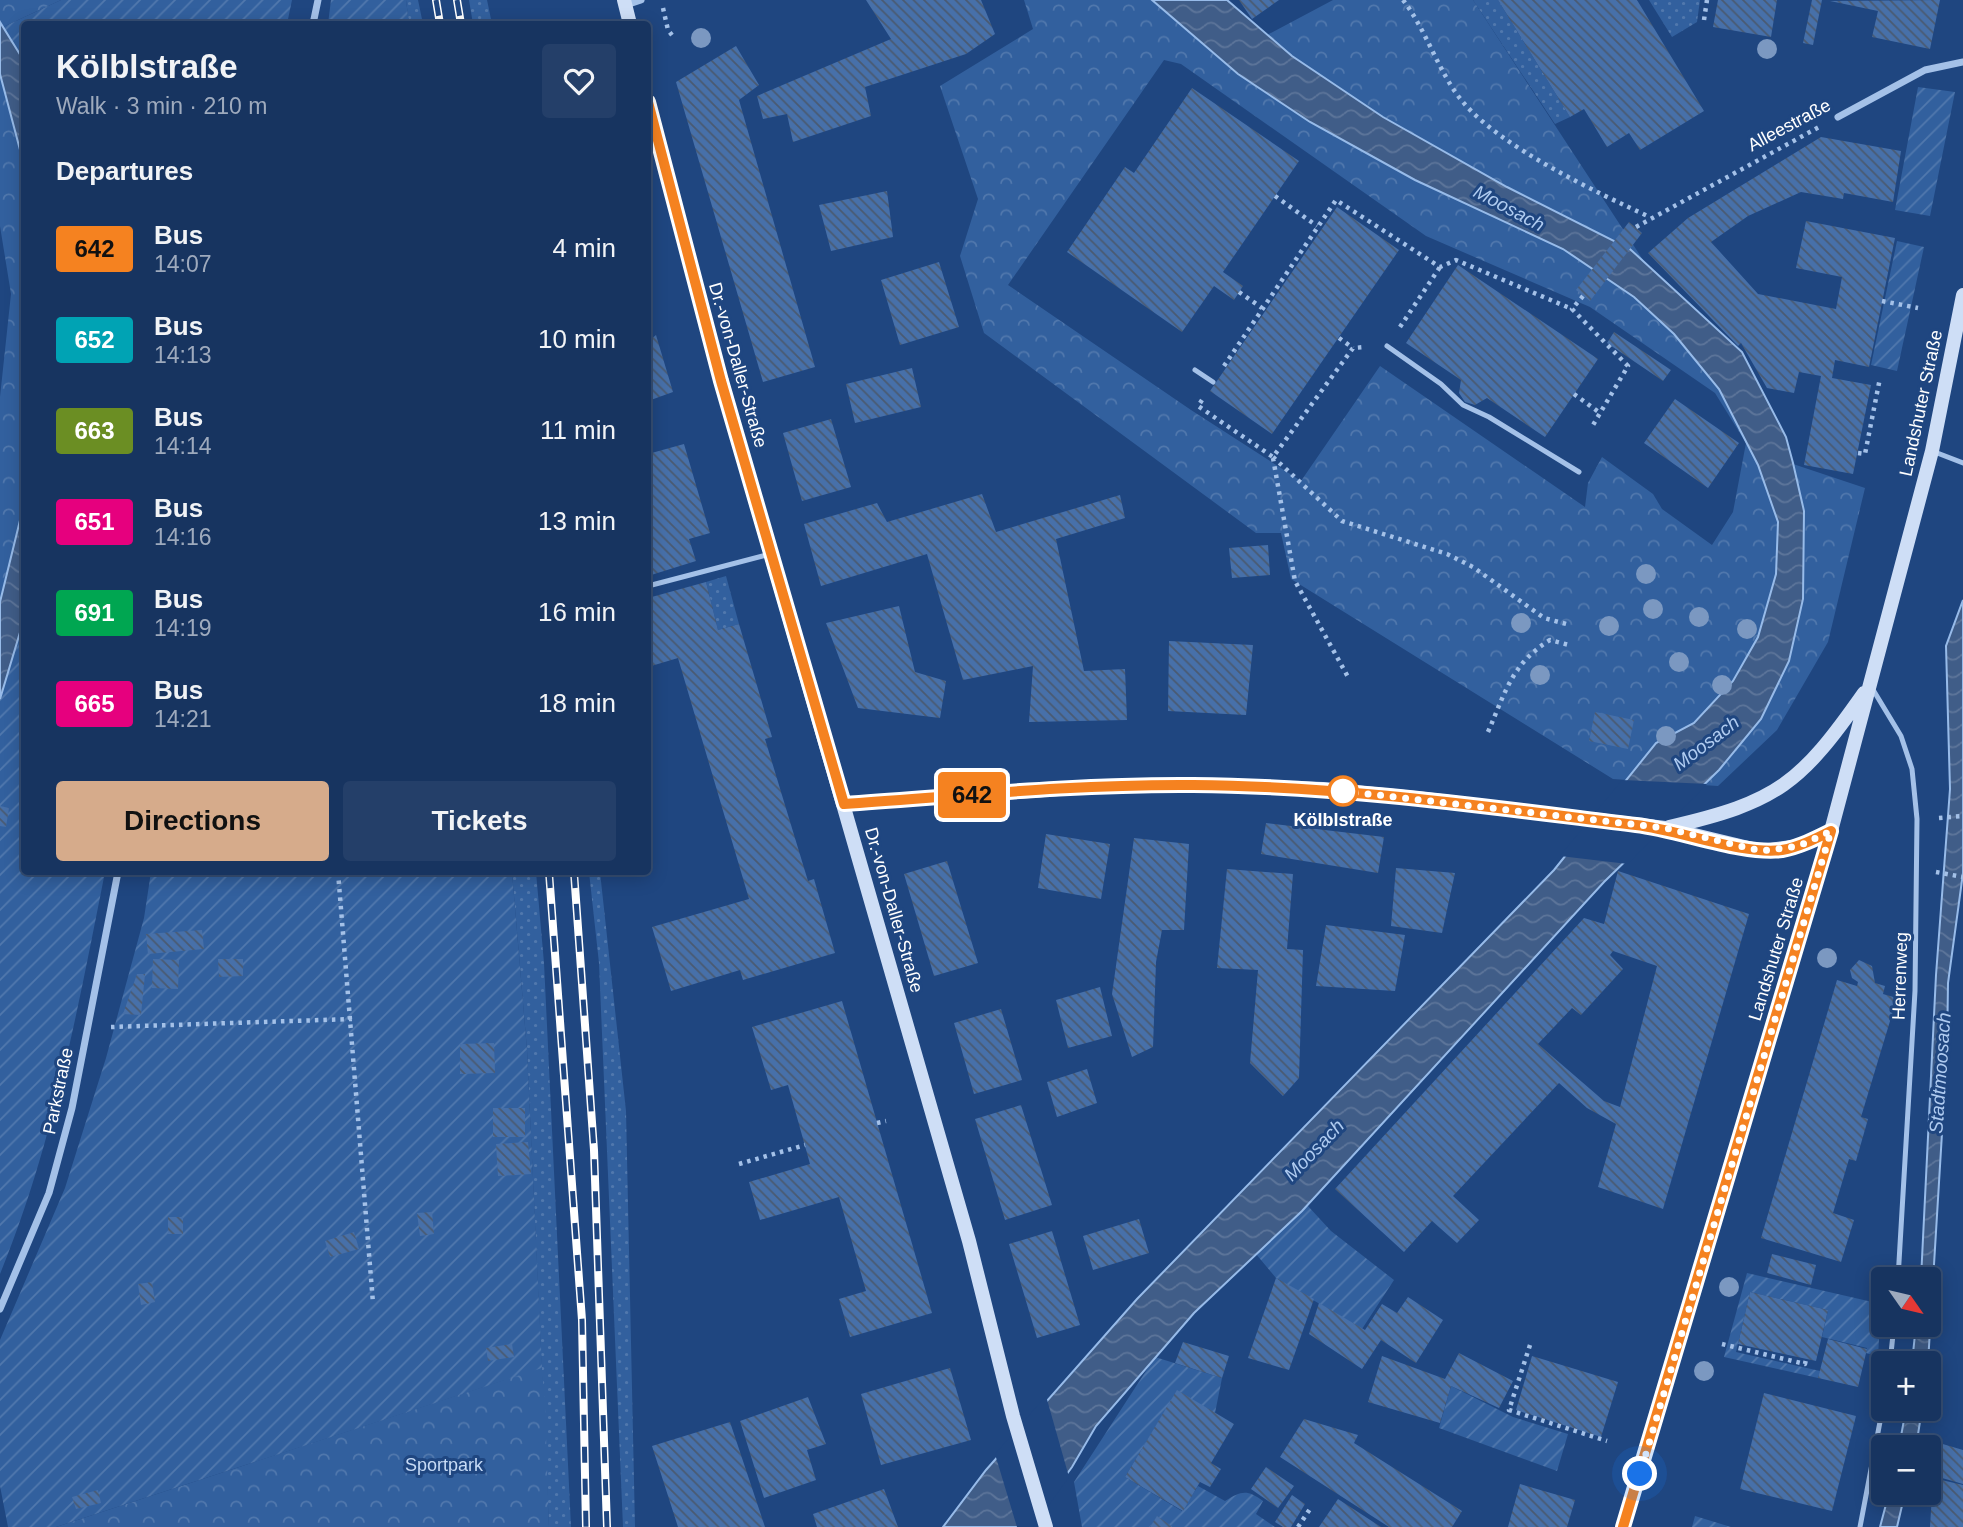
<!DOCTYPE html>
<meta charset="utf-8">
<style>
:root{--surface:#173460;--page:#243f69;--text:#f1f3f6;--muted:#9eaabd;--line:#364f75;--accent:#d6ab8b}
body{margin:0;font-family:Arial,sans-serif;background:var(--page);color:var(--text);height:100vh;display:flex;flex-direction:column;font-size:26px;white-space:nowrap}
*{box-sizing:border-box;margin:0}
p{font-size:23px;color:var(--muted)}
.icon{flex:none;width:38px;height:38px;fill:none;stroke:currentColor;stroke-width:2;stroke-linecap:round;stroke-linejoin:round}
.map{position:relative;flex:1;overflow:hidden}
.panel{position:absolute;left:21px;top:21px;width:630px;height:854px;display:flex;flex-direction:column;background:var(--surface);border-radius:7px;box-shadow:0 4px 18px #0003,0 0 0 2px var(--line)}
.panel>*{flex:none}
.badge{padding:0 14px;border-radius:5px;font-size:24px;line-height:46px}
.needle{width:46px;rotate:124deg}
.buttons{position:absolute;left:1871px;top:1267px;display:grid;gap:14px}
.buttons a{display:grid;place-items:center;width:70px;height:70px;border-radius:7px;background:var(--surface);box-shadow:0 4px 18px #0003,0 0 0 2px var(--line);font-size:35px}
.you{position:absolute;width:35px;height:35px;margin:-18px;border:5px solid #fff;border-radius:50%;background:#1a73e8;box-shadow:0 0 0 10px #1a73e833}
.map>.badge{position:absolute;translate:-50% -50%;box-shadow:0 0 0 4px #fff}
h2{padding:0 35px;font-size:26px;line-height:63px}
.round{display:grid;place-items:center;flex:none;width:74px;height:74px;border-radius:7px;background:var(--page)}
.overview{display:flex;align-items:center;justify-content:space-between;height:119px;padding:0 35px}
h1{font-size:33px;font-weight:600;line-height:52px}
.cta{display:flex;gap:14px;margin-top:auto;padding:14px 35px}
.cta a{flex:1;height:80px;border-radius:7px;background:var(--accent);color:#111;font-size:28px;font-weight:600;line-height:80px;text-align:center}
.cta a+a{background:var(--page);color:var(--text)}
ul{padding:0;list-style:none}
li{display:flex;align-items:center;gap:21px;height:91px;padding:0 35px}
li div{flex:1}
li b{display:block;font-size:26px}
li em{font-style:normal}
li .badge{min-width:77px;font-weight:700;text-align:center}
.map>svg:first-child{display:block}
.grass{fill:url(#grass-dots)}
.forest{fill:url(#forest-crowns);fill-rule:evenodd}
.garden{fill:url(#garden-furrows)}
.water{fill:url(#water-waves);stroke:#97bbe9;stroke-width:2}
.pier{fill:#1f4680}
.building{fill:url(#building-back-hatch);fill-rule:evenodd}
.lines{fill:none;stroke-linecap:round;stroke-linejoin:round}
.path{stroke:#a4c1e8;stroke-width:4.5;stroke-dasharray:3.5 5;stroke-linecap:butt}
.service{stroke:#a4c1e8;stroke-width:5}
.minor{stroke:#a4c1e8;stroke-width:7}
.secondary{stroke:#cedef6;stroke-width:14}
.rail-casing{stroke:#fff;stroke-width:8}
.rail{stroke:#1f4680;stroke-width:5;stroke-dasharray:16;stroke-linecap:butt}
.tree{fill:#7b98c1}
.line-casing{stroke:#fff;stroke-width:16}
.line{stroke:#f58220;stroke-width:10}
.walk{stroke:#fff;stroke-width:7;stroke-dasharray:0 12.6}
.stop-dot{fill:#fff;stroke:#f58220;stroke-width:3.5}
.labels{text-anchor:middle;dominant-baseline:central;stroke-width:6;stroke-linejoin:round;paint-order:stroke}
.street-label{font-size:18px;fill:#fff;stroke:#1f4680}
.stop-label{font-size:18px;font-weight:bold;fill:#fff;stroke:#1f4680}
.park-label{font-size:18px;fill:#c7dbf6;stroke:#1f4680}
.water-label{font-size:19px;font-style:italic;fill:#afcbf0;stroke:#1f4680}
</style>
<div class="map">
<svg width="1963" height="1527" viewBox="0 0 1963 1527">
<defs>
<pattern id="grass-dots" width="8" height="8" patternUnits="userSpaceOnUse" patternTransform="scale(1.75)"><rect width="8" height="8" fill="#32609e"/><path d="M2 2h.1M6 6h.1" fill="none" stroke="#5178ad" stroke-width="1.8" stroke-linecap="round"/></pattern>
<pattern id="forest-crowns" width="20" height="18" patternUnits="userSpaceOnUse" patternTransform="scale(1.75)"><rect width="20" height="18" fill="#32609e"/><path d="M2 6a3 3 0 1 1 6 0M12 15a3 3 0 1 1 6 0" fill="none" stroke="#5178ad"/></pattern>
<pattern id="garden-furrows" width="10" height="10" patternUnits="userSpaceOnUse" patternTransform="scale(1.75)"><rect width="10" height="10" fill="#32609e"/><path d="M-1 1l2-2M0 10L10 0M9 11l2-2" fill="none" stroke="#5178ad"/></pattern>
<pattern id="water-waves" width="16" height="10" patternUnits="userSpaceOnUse" patternTransform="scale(1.75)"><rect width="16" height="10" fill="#405d88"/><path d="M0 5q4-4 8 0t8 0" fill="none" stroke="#5d759a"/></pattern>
<pattern id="building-back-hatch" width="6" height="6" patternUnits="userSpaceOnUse" patternTransform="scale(1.75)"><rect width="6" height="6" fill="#4770a9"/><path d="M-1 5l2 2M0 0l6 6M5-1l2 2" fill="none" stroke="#4a5a71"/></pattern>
</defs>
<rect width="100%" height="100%" fill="#1f4680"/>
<path class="grass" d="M406,0H418L423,24H409Z
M469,0H487L492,24H473Z
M1473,0H1498L1570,117L1555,124Z
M1649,0H1700L1697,22L1672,37Z
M726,576L739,624L718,630L706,582Z
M512,872H536L544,963L571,1527H549L527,1050Z
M589,872H600L626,1111L635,1527H623L599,963Z"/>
<path class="forest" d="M0,0H61L3,27L0,22Z
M1024,0H1182L1235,52L1333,0H1473L1772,457L1865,488L1828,642L1777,730L1718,786L1613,779L1291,579L1281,533H1256L984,333L960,256L978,199L940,86L1033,29ZM1164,60L1181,64L1426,236L1590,307L1715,393L1746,443L1733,512L1712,545L1662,509L1653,494L1602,457L1588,483L1585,507L1380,366L1301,481L1191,410L1008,285Z
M0,74L24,165V504L0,602V397L11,294L0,226Z
M506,955L545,1404L549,1527H56L504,1380Z"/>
<path class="garden" d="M61,0H292L287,24H24V61L3,27Z
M331,0H406L409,24H328Z
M1918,87L1955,92L1930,216L1895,210Z
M1897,241L1924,247L1897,371L1871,365Z
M24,619V872H105C78,1008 53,1145 0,1274V699Z
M151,872H512L527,1050L542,1368L56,1527H8L0,1486V1340L65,1188L106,1058L144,918Z
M1307,1205L1331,1231L1394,1280L1362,1329L1276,1278L1256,1254Z
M1747,1273L1881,1304L1878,1357L1866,1353L1867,1348L1822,1337L1828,1310L1750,1292L1736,1352L1820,1371L1818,1378L1724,1357Z
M1155,1357L1222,1378L1215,1413L1177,1391L1125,1477L1182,1511L1198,1486L1225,1501C1241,1491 1247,1489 1263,1501L1256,1514L1275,1527H1173L1157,1517L1150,1527H1082L1074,1482Z
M1451,1386L1513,1417L1568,1434L1557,1471L1439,1428Z
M1695,1516L1731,1527H1692Z"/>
<path class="water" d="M1152,0H1227L1292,56L1383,117L1507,187L1630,249L1742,352L1786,437L1793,463L1804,511L1803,599L1789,661L1761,719L1719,770L1604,882L1302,1211L1194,1313L1096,1426L1072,1467L1028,1527H943L986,1470L1137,1299L1554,870L1656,743L1694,723L1733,681L1758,637L1776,574L1778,522L1758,465L1719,389L1674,334L1634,297L1563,249L1415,180L1310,122L1238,74Z
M0,22L24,61V165L0,74Z
M24,504V619L0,699V602Z
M1963,600V873L1948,983L1947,1051L1928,1363H1912L1916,1325H1928V1279H1921L1936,975L1950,789L1946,646Z
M1906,1409H1922L1916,1447H1899Z
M1889,1493H1905L1897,1527H1880Z"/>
<path class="pier" d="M1622,780L1707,784L1628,864L1560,856Z
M1046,1396L1069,1477L1033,1527H1017L995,1454Z"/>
<path class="building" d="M866,0H981L995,34L966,54L865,87L871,116L793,142L787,114L763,119L757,96L891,39Z
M1239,0H1279L1252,19Z
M1498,0H1637L1704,111L1640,150L1629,133L1607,147L1584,109L1570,117Z
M1718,0H1777L1771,37L1713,27Z
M1812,0H1822L1813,45L1803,43Z
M1940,0L1930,49L1872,37L1878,11L1830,1Z
M736,46L759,85L739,100L815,367L763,382L676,82Z
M1192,88L1299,161L1223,272L1243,286L1234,300L1214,286L1182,332L1067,252L1125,167L1134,173Z
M1821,137L1901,151L1893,202L1844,193L1843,199L1801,192L1748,216L1711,242L1758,294L1836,309L1842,277L1796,268L1806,221L1895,238L1869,367L1835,360L1832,378L1871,385L1853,474L1804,465L1821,376L1799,372L1794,393L1767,388L1741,343L1738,346L1648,253L1688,218Z
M887,191L893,237L831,251L819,205Z
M1337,207L1399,250L1272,434L1210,391Z
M1629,222L1642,233L1590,301L1576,290Z
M939,262L959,327L900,345L881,280Z
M1458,265L1598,359L1545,437L1487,398L1475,405L1465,402L1459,393L1461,380L1406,343Z
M1614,332L1671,370L1663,381L1607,343Z
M648,333L650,340L656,335L673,392L648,401Z
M912,368L921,407L855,423L846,384Z
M1675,399L1739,443L1708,488L1644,443Z
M831,419L851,487L802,501L783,433Z
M684,444L710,533L689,539L696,561L648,576V454Z
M982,494L996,532L1120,495L1125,518L1056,539L1084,671L1125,669L1127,720L1029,722L1033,666L963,680L927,554L821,586L804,524L877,503L887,522Z
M1268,545L1270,575L1232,578L1229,548Z
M706,582L718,630L739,624L772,737L765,739L808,881L814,879L835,953L743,980L740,970L671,991L652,927L749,899L678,658L648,667V598Z
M899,606L915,672L946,681L940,718L858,708L826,623Z
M1169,641L1253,645L1246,715L1168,711Z
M1595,712L1634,720L1628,749L1589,741Z
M0,806L9,808L6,827L0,826Z
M1266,823L1384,837L1378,873L1261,854Z
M1046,834L1110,844L1101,899L1038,888Z
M1134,838L1189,844L1184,930H1162L1156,962L1153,1047L1132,1057L1112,994Z
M947,861L978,963L934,976L904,874Z
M1396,868L1455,873L1442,933L1391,926Z
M1227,869L1293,874L1287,949L1303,950L1299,1078L1283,1096L1250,1063L1258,970L1217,968Z
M1618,871L1749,914L1663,1209L1598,1187L1616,1124L1587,1108L1559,1083L1453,1196L1479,1220L1457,1243L1432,1221L1404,1252L1335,1189L1584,918L1604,924ZM1613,951L1657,966L1620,1107L1604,1101L1538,1044L1572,1008L1581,1015L1623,969L1610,955Z
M1326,925L1405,935L1395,991L1316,986Z
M202,930L204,949L148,954L146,934Z
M153,959L179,960L178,989L152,988Z
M218,959H243V976L219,977Z
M1859,960L1872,966L1875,983L1885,986L1883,994L1897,998L1861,1117L1868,1119L1856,1161L1849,1159L1833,1213L1854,1220L1841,1262L1761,1238L1837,980L1857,986L1858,982L1852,978L1850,970Z
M137,974H145L141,1015L123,1014Z
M1100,987L1112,1036L1068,1048L1056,1000Z
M842,1001L932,1313L850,1337L839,1299L866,1291L839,1197L760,1220L749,1182L810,1164L788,1085L771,1090L752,1027Z
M1001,1009L1022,1080L974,1094L954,1023Z
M494,1043L495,1073L460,1074V1044Z
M1087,1069L1097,1103L1057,1117L1047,1082Z
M1021,1105L1052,1205L1005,1220L975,1119Z
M493,1108H525V1137H493Z
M528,1142L531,1174L498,1176L496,1144Z
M432,1212L434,1234L420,1236L417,1213Z
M168,1217H183V1234H168Z
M1139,1219L1149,1253L1093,1270L1083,1236Z
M1052,1231L1080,1325L1037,1338L1009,1244Z
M354,1232L359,1249L330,1257L325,1241Z
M1772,1254L1816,1265L1811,1285L1767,1273Z
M1276,1278L1314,1299L1289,1370L1248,1358Z
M152,1282L155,1302L141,1305L138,1284Z
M1750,1292L1828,1310L1816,1361L1738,1344Z
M1408,1297L1443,1320L1416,1363L1381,1340L1362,1369L1309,1334L1319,1303L1365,1330L1382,1304L1397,1313Z
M1828,1339L1867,1349L1858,1387L1818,1378Z
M1183,1342L1229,1356L1222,1378L1175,1363Z
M512,1344L514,1357L488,1361L486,1348Z
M1459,1353L1513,1381L1499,1408L1451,1386L1440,1423L1368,1402L1382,1356L1445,1379Z
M1532,1356L1618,1382L1601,1437L1516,1410Z
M950,1368L971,1440L881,1465L861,1394Z
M1177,1390L1234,1424L1211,1463L1221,1469L1210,1487L1200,1482L1183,1511L1125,1477Z
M1764,1393L1856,1416L1832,1511L1740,1489Z
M808,1397L826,1444L807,1450L816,1480L764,1498L740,1421Z
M1304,1419L1358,1435L1354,1443L1462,1511L1452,1527H1389L1280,1457Z
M730,1422L765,1527H678L652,1446Z
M1919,1437L1963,1450V1484L1928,1474V1447H1917Z
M1266,1467L1294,1486L1278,1508L1251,1489Z
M1933,1478L1963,1485V1527H1930Z
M1520,1484L1575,1500L1567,1527H1508Z
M884,1489L898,1527H817L813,1514Z
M98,1490L101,1503L76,1509L72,1497Z
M1292,1495L1305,1504L1291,1527H1283L1275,1522Z
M1338,1499L1381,1527H1319Z
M1157,1516L1173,1527H1150Z"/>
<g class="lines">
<path class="path" d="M1403,0C1427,31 1439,74 1463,102C1499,146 1597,193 1650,217
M663,8L668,30L675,39
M1704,20L1707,0
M1275,196L1317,226
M1636,227L1819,127
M1239,292L1262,308
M1583,296L1572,309L1628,366L1593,425
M1882,301L1918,308
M1400,327L1440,267
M1339,338L1353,348
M1224,366L1336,200L1440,267L1456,260L1572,309
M1574,394L1600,413
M1202,400L1198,406L1273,457L1353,348L1366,347
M1858,453L1865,454L1880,378
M1273,457L1342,521L1447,554L1473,567L1544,618L1570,625
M1273,458L1295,581L1348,677
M1488,732C1505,693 1512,663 1550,640L1569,645
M1939,818L1963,816
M338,872L373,1303
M1936,872L1963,877
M111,1027L352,1019
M877,1123L886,1121
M739,1164L805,1145
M1722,1344L1805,1364L1806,1359
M1530,1345L1509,1410L1607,1441
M1298,1527L1312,1506"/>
<path class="service" d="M1387,346L1441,384L1463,405L1489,417L1579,472
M1195,370L1213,382
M1932,451L1963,463
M648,586L770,554
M1872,688L1901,736L1912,769L1917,819L1915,991L1898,1279
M1890,1363L1894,1325
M1860,1527L1883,1406"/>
<path class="minor" d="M626,5L641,0
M313,24L318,0
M1838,117L1925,70L1963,62
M0,1309L49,1193L72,1108L118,872
M1623,1527L1831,832"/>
<path class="secondary" d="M624,0L630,24
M648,102L725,395L969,1241L1013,1416L1046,1527
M843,804L1101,786L1193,785L1323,789L1425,799L1665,828L1761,851L1799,846L1831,831L1932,451L1963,295
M1669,827C1778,802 1800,784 1864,693"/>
<defs>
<path id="rail" d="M436,0L440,24
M457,0L461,24
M549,872L582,1320L586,1527
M574,872L594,1150L607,1527"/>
</defs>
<use href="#rail" class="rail-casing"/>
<use href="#rail" class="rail"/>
</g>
<g class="tree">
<circle cx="701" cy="38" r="10"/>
<circle cx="1767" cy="49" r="10"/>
<circle cx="1646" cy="574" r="10"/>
<circle cx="1653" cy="609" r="10"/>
<circle cx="1699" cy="617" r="10"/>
<circle cx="1521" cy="623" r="10"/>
<circle cx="1609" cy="626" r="10"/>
<circle cx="1747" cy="629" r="10"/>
<circle cx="1679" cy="662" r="10"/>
<circle cx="1540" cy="675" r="10"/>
<circle cx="1722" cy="685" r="10"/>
<circle cx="1666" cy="736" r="10"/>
<circle cx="1827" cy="958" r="10"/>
<circle cx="1729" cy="1287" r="10"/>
<circle cx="1704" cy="1371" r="10"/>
</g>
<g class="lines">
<defs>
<path id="line" d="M648,102L721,381L844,804C960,796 1076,784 1193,785C1342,786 1489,807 1636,825C1680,830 1741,855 1782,850C1799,847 1815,839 1831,831L1623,1527"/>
</defs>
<use href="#line" class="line-casing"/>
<use href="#line" class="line"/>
<path class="walk" d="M1343,791L1665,828L1761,851L1799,846L1831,831L1640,1474"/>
</g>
<circle class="stop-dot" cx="1343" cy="791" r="14"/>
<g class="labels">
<g class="street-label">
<text transform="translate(1789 125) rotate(-28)">Alleestraße</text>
<text transform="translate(738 365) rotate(74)">Dr.-von-Daller-Straße</text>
<text transform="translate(1921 403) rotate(-78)">Landshuter Straße</text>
<text transform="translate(894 910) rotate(74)">Dr.-von-Daller-Straße</text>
<text transform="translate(1776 949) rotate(-73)">Landshuter Straße</text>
<text transform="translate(1900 976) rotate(-88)">Herrenweg</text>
<text transform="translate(58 1091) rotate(-78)">Parkstraße</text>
</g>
<g class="stop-label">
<text x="1343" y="820">Kölblstraße</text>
</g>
<g class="park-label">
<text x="444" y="1465">Sportpark</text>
</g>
<g class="water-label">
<text transform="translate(1509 208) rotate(28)">Moosach</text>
<text transform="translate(1706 743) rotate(-37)">Moosach</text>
<text transform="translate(1940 1073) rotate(-86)">Stadtmoosach</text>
<text transform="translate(1314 1150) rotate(-46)">Moosach</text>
</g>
</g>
</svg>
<div class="buttons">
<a><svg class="needle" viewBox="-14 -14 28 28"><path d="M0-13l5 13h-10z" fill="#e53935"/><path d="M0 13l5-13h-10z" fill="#9eaabd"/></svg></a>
<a>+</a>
<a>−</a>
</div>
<div class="you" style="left:1640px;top:1474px"></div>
<b class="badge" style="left:972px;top:795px;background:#f58220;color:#111">642</b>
<section class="panel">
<div class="overview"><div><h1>Kölblstraße</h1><p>Walk · 3 min · 210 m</p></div><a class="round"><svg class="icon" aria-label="heart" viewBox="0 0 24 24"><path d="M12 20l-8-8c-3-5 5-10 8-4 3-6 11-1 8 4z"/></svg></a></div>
<h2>Departures</h2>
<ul>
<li><span class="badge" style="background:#f58220;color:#111">642</span><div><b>Bus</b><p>14:07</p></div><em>4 min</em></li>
<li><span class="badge" style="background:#00a3b4;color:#fff">652</span><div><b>Bus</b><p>14:13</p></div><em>10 min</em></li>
<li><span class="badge" style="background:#6b8e23;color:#fff">663</span><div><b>Bus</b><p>14:14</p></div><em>11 min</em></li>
<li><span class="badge" style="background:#e6007e;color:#fff">651</span><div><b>Bus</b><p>14:16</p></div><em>13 min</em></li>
<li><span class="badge" style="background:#00a651;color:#fff">691</span><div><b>Bus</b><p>14:19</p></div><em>16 min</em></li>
<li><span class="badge" style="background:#e6007e;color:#fff">665</span><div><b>Bus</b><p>14:21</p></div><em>18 min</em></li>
</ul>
<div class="cta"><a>Directions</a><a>Tickets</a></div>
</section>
</div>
